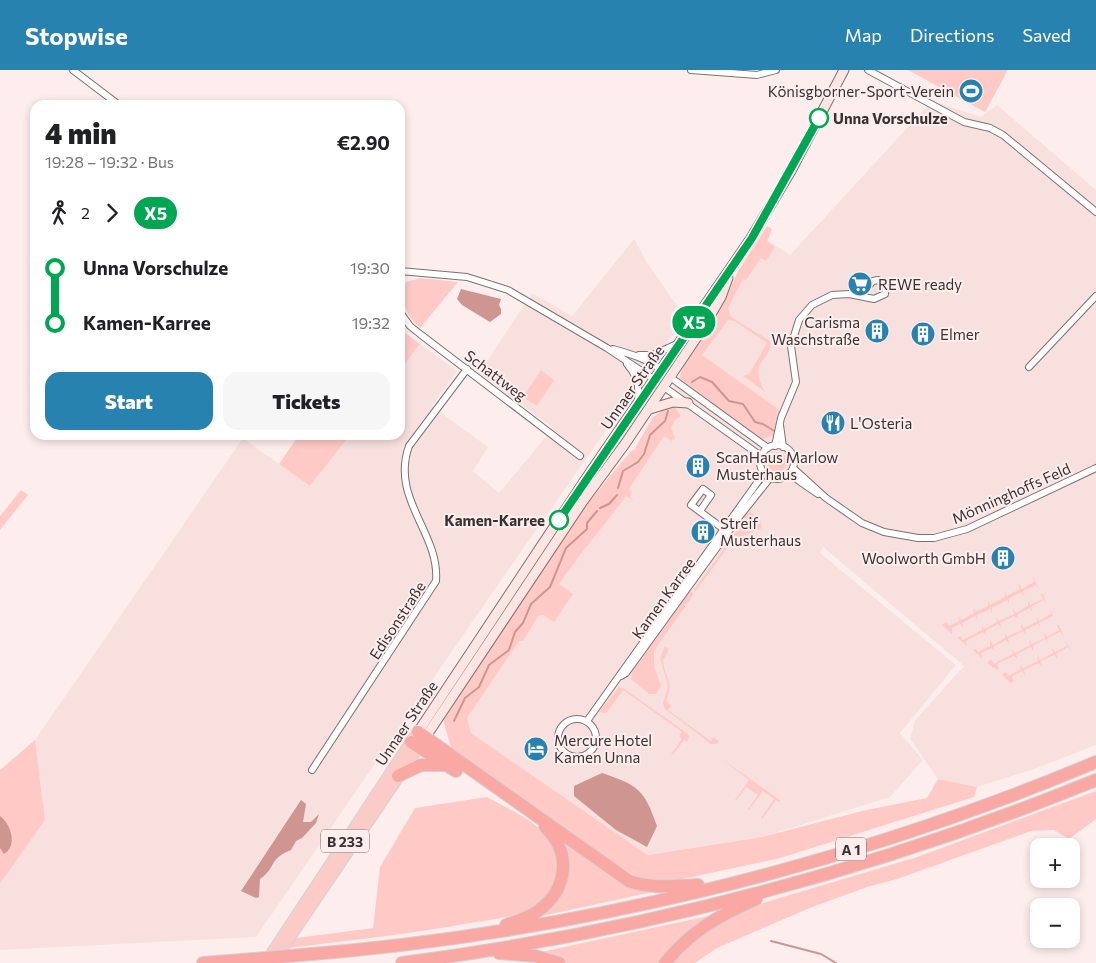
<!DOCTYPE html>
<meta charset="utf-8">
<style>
:root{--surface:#fff;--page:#f6f6f6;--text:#202124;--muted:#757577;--accent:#2782af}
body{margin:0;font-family:Commissioner,sans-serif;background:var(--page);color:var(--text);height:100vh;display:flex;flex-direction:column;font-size:19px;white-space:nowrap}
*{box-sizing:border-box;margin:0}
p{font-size:16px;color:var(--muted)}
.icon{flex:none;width:28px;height:28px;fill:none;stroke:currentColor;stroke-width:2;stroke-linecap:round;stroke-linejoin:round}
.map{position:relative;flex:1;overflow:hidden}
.details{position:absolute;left:30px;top:30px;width:375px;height:340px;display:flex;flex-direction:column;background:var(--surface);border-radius:15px;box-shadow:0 2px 8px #0003}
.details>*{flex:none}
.badge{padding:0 10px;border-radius:16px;font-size:18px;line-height:32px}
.tools{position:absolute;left:1030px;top:768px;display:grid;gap:10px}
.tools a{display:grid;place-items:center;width:50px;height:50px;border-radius:10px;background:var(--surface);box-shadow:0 2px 8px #0003;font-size:25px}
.map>.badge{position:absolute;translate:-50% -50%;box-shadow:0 0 0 2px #fff}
.legs{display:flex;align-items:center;gap:8px;height:55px;padding:0 15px;font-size:16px}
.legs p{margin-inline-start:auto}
.summary{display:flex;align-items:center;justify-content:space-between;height:85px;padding:0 15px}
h1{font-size:28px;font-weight:800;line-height:38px}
.primary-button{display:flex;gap:10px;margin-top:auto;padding:10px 15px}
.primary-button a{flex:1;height:58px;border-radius:15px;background:var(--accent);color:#fff;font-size:20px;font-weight:800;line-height:58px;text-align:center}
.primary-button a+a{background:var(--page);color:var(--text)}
ul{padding:0 15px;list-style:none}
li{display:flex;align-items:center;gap:18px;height:55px;font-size:19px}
li i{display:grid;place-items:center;width:8px;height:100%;margin:0 6px;background:currentColor}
li i::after{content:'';width:12px;height:12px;margin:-6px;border:4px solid;border-radius:50%;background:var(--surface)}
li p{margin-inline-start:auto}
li:first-child i{background:linear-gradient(#0000 50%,currentColor 0)}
li:last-child i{background:linear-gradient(currentColor 50%,#0000 0)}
header{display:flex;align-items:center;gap:30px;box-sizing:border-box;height:70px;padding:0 25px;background:var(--accent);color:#fff}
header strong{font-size:24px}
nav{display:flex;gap:28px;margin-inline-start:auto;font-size:18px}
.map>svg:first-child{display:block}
.built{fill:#f8e0de}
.green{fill:#ffcac6}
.water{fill:#cf9591}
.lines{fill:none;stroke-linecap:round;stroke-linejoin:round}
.stream{stroke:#cf9591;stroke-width:2}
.street-casing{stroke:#7e7170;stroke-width:8}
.secondary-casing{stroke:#7e7170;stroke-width:11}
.primary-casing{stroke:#d3d2d2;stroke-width:12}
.highway-casing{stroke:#d3d2d2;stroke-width:14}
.street{stroke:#fff;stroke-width:6}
.secondary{stroke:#fde5e3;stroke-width:9}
.primary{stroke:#fbcbc8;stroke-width:10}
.highway{stroke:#f9a8a3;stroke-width:12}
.highway-bridge-casing{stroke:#d3d2d2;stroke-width:14;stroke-linecap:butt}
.highway-bridge{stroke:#f9a8a3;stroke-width:12}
.line-1-casing{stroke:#fff;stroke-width:11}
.line-1{stroke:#00a651;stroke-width:8}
.stop-1-dot{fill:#fff;stroke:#00a651;stroke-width:2.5}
.labels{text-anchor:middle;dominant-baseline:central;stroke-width:4;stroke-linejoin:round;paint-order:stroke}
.shield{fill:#fdeeed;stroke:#746b6b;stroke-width:1}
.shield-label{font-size:14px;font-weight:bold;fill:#393333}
.poi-label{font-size:15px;fill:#393333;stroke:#fdeeed;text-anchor:start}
.stop-label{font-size:15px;font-weight:bold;fill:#393333;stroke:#fdeeed;text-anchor:start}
.street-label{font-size:15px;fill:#393333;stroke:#fdeeed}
</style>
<header>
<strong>Stopwise</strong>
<nav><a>Map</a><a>Directions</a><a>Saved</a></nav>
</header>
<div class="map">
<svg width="1096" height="893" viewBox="0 0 1096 893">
<rect width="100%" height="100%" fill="#fdeeed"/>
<path class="built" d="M932,31L981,47L997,35L1096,120V675L1034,699L977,717L938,709L910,669L915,650L964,596L823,477L820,483L956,595L900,663L923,690L890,727L762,767L648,785L471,663L467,648L767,170L790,185Z
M634,169L648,194L685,247L488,529L256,867L0,880V814L45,750L35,670L243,368L310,416L350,365H400V300L420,274L457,301L432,336L488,377L473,401L499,423L553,358L479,303L532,223L572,246Z"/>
<path class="green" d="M908,0H1008L985,42Z
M767,156L772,159L767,172L775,177L766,191L761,188L746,210L743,209L728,238L731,247L770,271C773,291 747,289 765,322L743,306L749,304L767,273L734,251L728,250L702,285L778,339L780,342L776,351L775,365L759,370L679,309L684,293L725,231L738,201Z
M420,208L458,212L420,258C406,246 399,229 406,212Z
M400,259L420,274L400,300Z
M541,300L554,310L537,336L523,327Z
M668,337H675L681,346L675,350L671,357L675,368L672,371L664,366L629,419L632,422L630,427L634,431L626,426C604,456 580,483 559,514L573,524L554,552L543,545L538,546L523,571H519L467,648L471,663L648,785L762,767L862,741L927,728L938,709L977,717L974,727L780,788L664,813L635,806L594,780L503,716L451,678L443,649L582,440L631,381L634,380L653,347Z
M299,365H350L310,416L279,394Z
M767 392a10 10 0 1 1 20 0a10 10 0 1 1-20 0Z
M21,420L28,425L0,460V446Z
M750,442L760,449L762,458L733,470L696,521L694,520L745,449L742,446Z
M1033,507L1039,519L1036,515L1023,521L1024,527L1021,522L1009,529V534L1007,530L992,538V543L990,539L977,545L978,551L975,546L962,553L963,558L960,554L952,558V564L942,555L946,552L949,556L959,551L958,546L961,550L974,543L973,538L976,542L988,536V531L990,535L1005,527V522L1007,526L1020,519L1018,515L1019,514L1022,519L1034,512Z
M689,520L694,524L654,581V596L661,616L656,624H649L631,609L633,599Z
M1041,524H1043L1046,535L1044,530L1031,537L1033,542L1029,538L1017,545L1019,549L1014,546L1000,553L1002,558L998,554L985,561L987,566L983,562L966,571L967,576L958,568L960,566L963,570L982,560V555L984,559L997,552L996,547L999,551L1014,544L1013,538L1016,543L1028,536V531L1030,535L1043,529Z
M1050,539L1055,550L1053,546L1039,553L1041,557L1038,554L1025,560L1027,565L1023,561L1008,569L1010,574L1006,570L993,577L995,581L991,578L981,583L982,588L973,580L975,578L978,582L990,576V570L993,575L1005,568V563L1007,567L1022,560L1021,554L1024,558L1037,552L1036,547L1039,551L1051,544Z
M1057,555H1059L1064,566L1060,562L1047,568L1048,574L1045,569L1033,576V581L1031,577L1016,585L1018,589L1014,586L997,594L999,599L997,600L987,593L991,589L994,594L1013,584L1011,579L1015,583L1030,575L1029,570L1032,574L1045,568L1044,562L1047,567L1059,560Z
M1065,571L1072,581L1068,577L1056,584L1058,589L1054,585L1041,591L1042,597L1039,593L1024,600L1025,606L1022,601L1012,607L1014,611L1011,613L1002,605L1006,602L1009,606L1021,599L1019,595L1023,598L1038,591L1037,585L1040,590L1053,583L1052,578L1055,582L1067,576Z
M665,576L669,579L663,590C664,608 675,611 666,630L671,636L668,640L711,671L713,667L719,671L717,674H711L665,639L663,633L668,616L660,588Z
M619,617L623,618L687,663L689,666L687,672L684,670L673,685L671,684L682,669L679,666L682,662L623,620L606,643L599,642Z
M35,670L45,750L0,814V700Z
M722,689L780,730L779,732L776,730L762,749L761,748L774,729L763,721L749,740L748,739L758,725L746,717L736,731L735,730L749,710Z
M1096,721V749L1069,769L1054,760L1031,761L897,809L867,817L812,837L717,878L695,893H672L685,877L713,855L746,838L917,787Z
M487,727C521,746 564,761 557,808C556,818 548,830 539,835C518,847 493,849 470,853C410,864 350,870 290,878L296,868L373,858L380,797L415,738Z
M559,767L651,819L652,822L542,846C570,813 574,808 559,767Z
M708,846L709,848L662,893H562L541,882Z"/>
<path class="water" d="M461,219L501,229L499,235L501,239V244L490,252L462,235L457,229Z
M602,703C639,716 644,719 657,756L647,777L616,760L574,726V716Z
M301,730L306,734L303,752H311L319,744L316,753L302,768L296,771L291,780C267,790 278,796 260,809L259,827L256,828L241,821Z
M0,746C11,754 18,776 4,784L0,778Z"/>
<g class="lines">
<path class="stream" d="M692,312L700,307L712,312L729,331L743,334L755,352L763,354L776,362
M618,418L623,401L638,392L644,384L650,365L665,351L668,341
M600,438L609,434L617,425
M454,651L465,628L479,617L489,595L509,580L515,562L523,553L531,534L550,517L566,478L587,459V453L597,441
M771,871L821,884L836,893"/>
<defs>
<path id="street" d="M73,0L119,35
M691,0L757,5L776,0
M868,0L964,52L990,58L1003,65L1096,142
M400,201L467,207L508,220L607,278L655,310
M400,242L410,256L420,264L580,386
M613,279C631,284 647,289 662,300
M639,285H653L677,274
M627,294C637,305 640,316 638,330
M1029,297L1096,226
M670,307L768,378
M664,317L761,386
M780,355L783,377
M760 392a17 17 0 1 1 34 0a17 17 0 1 1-34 0Z
M775,376L781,348L796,312L791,276L799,250L812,235L832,225L849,224L874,229L885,224L886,216L878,210L873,211L860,225
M793,398L826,428L862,453L884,462L918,468H934L967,459L1096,398
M789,404L818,424
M700,441L711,425L703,419L691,435L725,460
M621,606L626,603L739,447L770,408
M558 668a19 19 0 1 1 38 0a19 19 0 1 1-38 0Z
M587,651L764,403
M312,700L436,511C440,463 390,429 409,376L467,299"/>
<path id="secondary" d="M650,339L673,332L688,333
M418,662L589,404L751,168L791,101L844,0
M425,668L583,431L625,374L703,258L721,227L728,208"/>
<path id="primary" d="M274,891L423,671
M265,893L414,667"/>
<path id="highway" d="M418,662L629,811C652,819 674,816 698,815
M411,672L456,701
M398,706L421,695H444
M506,855C516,851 529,848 538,841C568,819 572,783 545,757
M499,883L535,886L559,893
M289,886C565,865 841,799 1096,692
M203,893L254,889
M402,893C639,862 875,800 1096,710
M665,893C691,861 718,846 756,829"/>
</defs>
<use href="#street" class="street-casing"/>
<use href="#secondary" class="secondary-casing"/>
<use href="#primary" class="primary-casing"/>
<use href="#highway" class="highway-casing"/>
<use href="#street" class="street"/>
<use href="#secondary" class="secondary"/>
<use href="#primary" class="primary"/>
<use href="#highway" class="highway"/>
<defs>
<path id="highway-bridge" d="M254,889L289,886"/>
</defs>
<use href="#highway-bridge" class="highway-bridge-casing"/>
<use href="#highway-bridge" class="highway-bridge"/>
</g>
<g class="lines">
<defs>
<path id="line-1" d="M559,450L752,168L819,48"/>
</defs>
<use href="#line-1" class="line-1-casing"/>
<use href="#line-1" class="line-1"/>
</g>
<defs>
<symbol id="stadium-disc" viewBox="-11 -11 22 22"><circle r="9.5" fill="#2782af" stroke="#fdeeed"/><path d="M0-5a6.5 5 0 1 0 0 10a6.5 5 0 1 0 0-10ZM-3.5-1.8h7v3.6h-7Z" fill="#fff"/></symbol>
<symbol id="supermarket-disc" viewBox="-11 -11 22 22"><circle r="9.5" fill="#2782af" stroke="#fdeeed"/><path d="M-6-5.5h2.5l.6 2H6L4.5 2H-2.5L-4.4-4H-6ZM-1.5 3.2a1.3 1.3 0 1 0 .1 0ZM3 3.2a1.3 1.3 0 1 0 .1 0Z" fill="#fff"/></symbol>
<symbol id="building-disc" viewBox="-11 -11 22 22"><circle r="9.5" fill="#2782af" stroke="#fdeeed"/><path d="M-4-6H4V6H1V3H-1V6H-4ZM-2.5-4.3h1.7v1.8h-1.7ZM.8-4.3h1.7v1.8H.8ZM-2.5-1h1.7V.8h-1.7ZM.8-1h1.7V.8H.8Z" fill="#fff"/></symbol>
<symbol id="restaurant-disc" viewBox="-11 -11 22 22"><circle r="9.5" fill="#2782af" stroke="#fdeeed"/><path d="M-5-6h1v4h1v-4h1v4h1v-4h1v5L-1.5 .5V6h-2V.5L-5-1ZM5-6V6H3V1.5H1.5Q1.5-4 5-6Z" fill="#fff"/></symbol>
<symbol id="hotel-disc" viewBox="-11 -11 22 22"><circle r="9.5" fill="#2782af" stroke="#fdeeed"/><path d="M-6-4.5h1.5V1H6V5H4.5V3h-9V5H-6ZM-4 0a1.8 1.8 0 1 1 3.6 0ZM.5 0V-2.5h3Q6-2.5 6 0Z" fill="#fff"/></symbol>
</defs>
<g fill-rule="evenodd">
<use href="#stadium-disc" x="957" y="7" width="28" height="28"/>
<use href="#supermarket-disc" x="846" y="200" width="28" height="28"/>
<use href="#building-disc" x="863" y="247" width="28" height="28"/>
<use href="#building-disc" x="909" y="250" width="28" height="28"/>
<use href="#restaurant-disc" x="819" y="339" width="28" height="28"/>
<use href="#building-disc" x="684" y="382" width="28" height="28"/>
<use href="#building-disc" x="689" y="448" width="28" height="28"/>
<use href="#building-disc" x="989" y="474" width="28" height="28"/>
<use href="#hotel-disc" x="522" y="665" width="28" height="28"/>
</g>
<g class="stop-1-dot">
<circle cx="819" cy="48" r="9"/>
<circle cx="559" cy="450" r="9"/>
</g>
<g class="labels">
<g class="shield">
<rect x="321" y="759.5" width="48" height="23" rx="4"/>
<rect x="836" y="767.5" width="30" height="23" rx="4"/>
</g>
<g class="shield-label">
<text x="345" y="771">B 233</text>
<text x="851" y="779">A 1</text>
</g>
<g class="poi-label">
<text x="954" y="21" text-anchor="end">Könisgborner-Sport-Verein</text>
<text x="878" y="214">REWE ready</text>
<text x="860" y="252" text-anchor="end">Carisma<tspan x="860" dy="17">Waschstraße</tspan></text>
<text x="940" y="264">Elmer</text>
<text x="850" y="353">L'Osteria</text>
<text x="716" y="387">ScanHaus Marlow<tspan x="716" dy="17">Musterhaus</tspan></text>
<text x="720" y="453">Streif<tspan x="720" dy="17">Musterhaus</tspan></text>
<text x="986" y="488" text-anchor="end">Woolworth GmbH</text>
<text x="554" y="670">Mercure Hotel<tspan x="554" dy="17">Kamen Unna</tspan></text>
</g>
<g class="stop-label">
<text x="833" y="48">Unna Vorschulze</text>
<text x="545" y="450" text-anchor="end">Kamen-Karree</text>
</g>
<g class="street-label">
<text transform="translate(496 305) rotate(37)">Schattweg</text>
<text transform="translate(632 317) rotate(-55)">Unnaer Straße</text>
<text transform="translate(1011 423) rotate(-24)">Mönninghoffs Feld</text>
<text transform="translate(663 528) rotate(-54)">Kamen Karree</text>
<text transform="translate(397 550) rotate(-57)">Edisonstraße</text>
<text transform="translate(406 653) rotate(-56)">Unnaer Straße</text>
</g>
</g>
</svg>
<div class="tools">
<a>+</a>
<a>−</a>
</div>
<b class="badge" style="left:694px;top:252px;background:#00a651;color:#fff">X5</b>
<section class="details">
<div class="summary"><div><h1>4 min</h1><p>19:28 – 19:32 · Bus</p></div><b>€2.90</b></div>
<div class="legs"><svg class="icon" aria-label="walk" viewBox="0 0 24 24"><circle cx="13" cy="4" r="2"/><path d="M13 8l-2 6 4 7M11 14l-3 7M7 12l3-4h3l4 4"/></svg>2<svg class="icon" aria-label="forward" viewBox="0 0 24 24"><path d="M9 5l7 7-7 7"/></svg><b class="badge" style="background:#00a651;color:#fff">X5</b></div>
<ul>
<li><i style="color:#00a651"></i><b>Unna Vorschulze</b><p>19:30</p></li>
<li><i style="color:#00a651"></i><b>Kamen-Karree</b><p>19:32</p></li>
</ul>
<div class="primary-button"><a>Start</a><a>Tickets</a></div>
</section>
</div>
